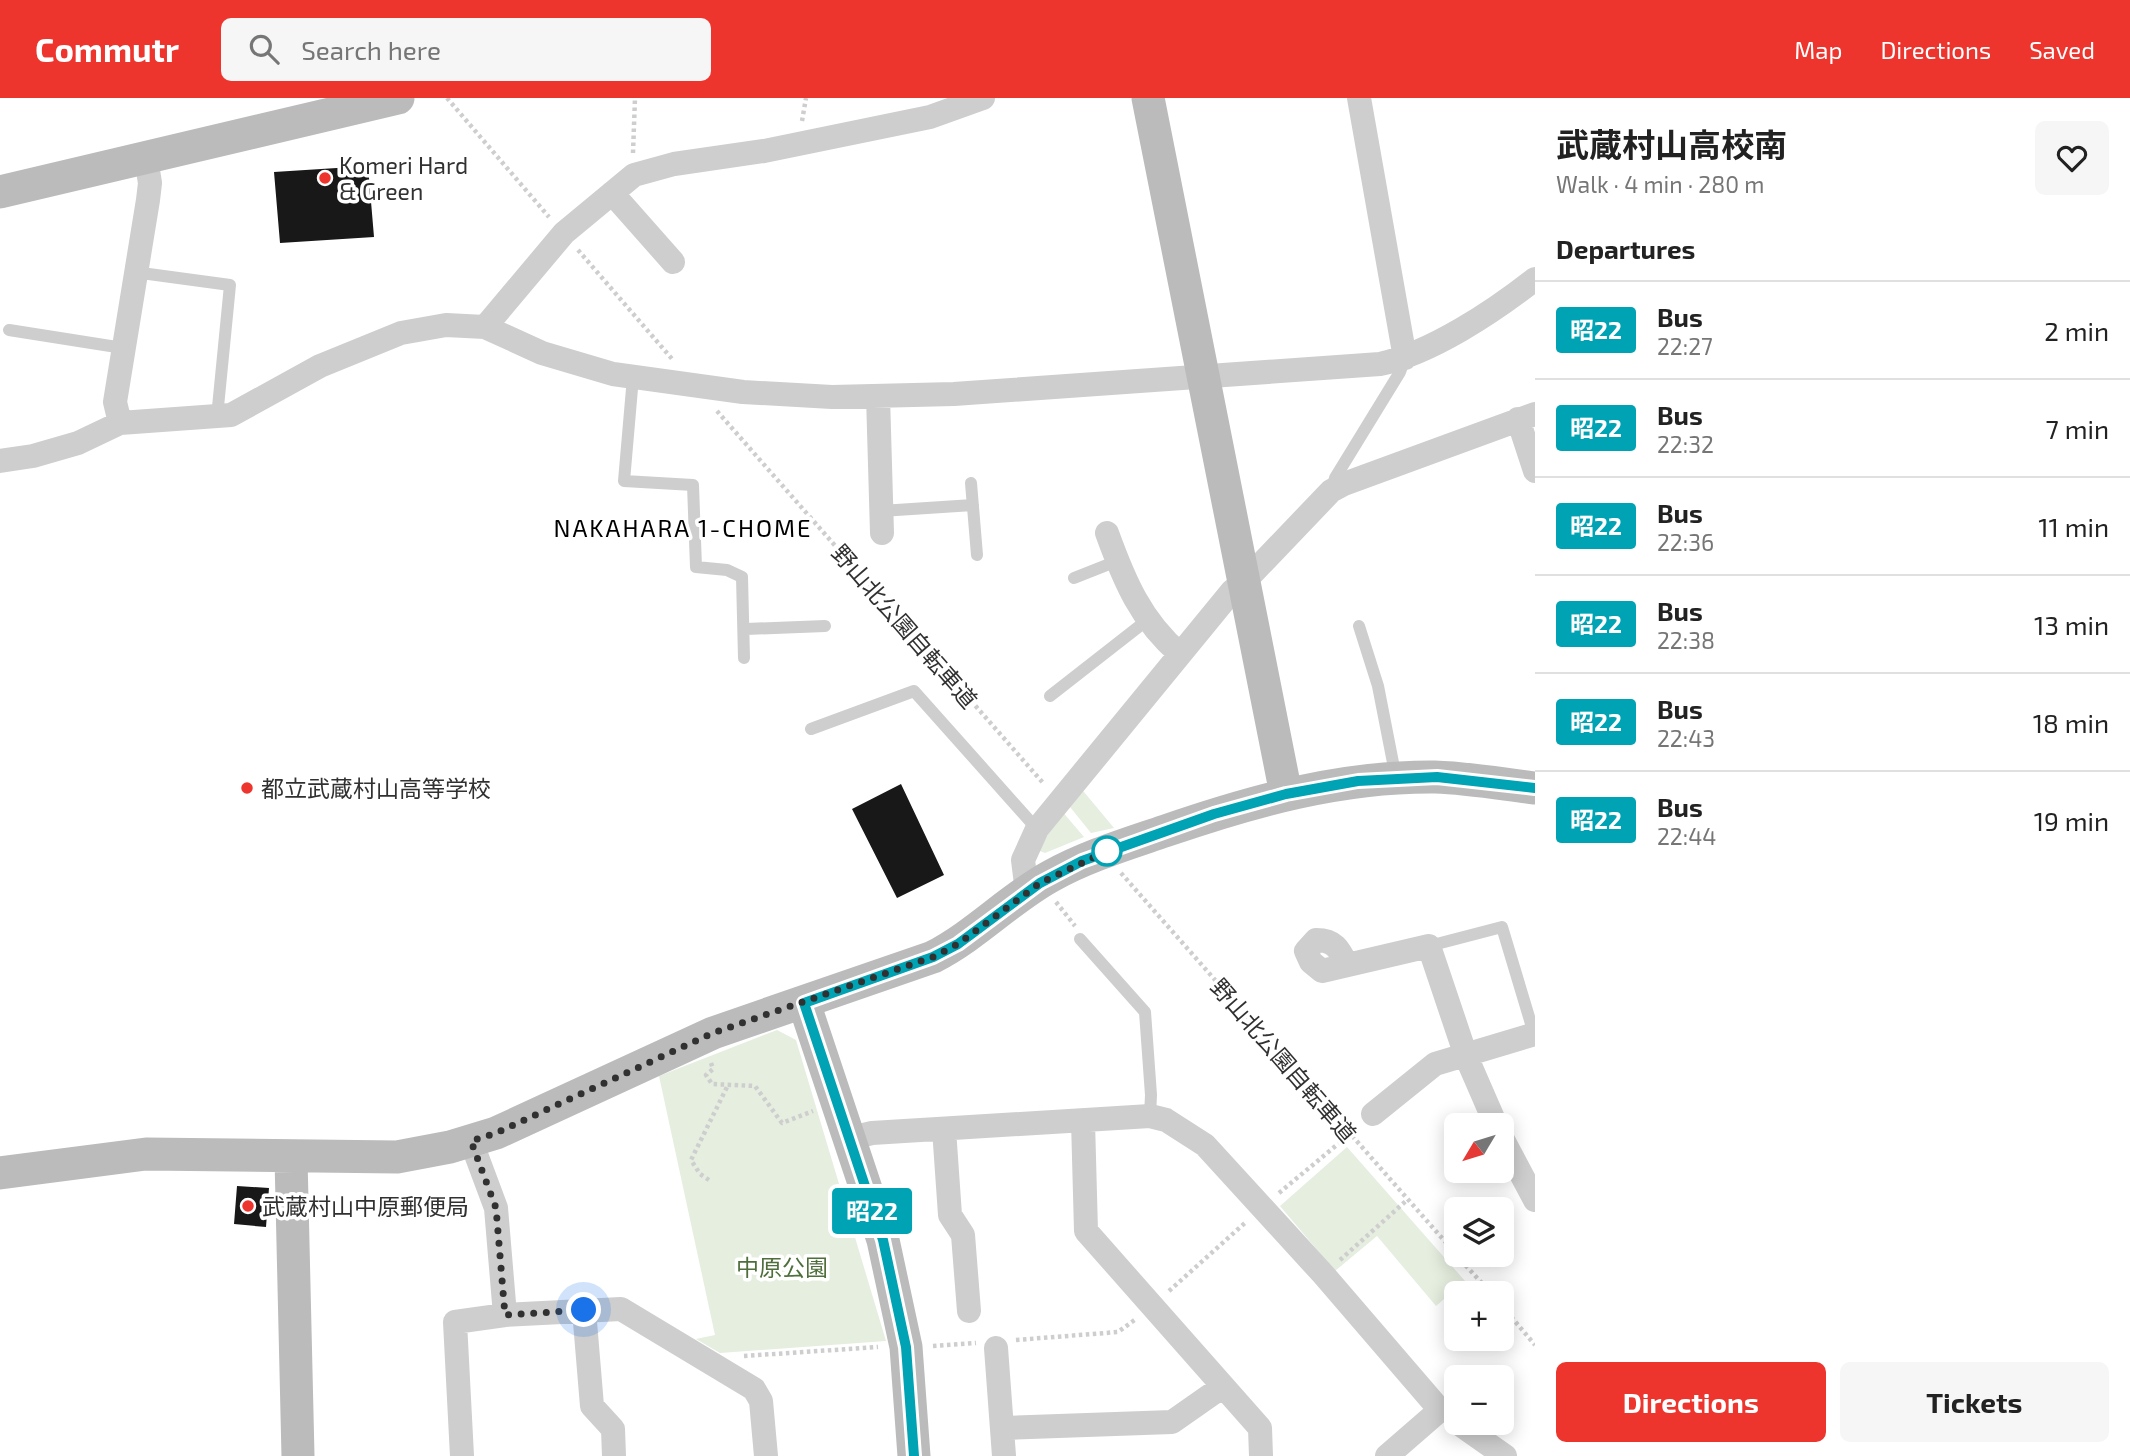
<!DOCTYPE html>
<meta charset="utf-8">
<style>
:root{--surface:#fff;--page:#f6f6f6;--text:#222;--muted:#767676;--line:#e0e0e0;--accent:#ed352e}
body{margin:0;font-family:"Exo 2","Noto Sans JP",sans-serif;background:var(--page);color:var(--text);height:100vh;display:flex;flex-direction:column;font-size:26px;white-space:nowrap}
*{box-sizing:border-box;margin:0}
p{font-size:23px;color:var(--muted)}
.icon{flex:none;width:38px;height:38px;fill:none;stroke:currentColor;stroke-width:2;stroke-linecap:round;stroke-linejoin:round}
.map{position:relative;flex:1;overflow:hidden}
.side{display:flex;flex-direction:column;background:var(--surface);width:595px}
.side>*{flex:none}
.badge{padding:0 14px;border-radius:5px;font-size:24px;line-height:46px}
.needle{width:46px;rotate:232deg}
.fabs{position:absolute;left:1444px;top:1015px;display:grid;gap:14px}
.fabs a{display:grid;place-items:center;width:70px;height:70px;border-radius:10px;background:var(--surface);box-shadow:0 4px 18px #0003;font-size:35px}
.you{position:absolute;width:35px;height:35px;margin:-18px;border:5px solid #fff;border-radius:50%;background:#1a73e8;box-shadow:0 0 0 10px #1a73e833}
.map>.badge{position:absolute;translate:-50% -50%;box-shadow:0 0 0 4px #fff}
h2{padding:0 21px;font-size:26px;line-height:63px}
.round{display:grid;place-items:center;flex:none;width:74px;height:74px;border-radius:10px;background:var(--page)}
.head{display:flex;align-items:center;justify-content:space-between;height:119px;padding:0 21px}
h1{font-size:33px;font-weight:700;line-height:52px}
.primary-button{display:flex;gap:14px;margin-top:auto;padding:14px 21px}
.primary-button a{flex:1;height:80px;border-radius:10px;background:var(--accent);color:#fff;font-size:28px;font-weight:700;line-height:80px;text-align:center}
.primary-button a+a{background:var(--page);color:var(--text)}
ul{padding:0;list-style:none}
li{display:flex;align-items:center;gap:21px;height:98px;padding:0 21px;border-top:2px solid var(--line)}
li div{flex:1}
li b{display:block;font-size:26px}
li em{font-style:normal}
li .badge{min-width:77px;font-weight:700;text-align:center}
header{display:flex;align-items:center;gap:42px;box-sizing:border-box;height:98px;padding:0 35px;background:var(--accent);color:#fff}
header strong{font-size:33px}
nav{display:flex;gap:38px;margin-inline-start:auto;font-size:24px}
.search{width:490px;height:63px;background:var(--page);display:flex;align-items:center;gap:18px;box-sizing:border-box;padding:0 24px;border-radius:10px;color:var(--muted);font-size:26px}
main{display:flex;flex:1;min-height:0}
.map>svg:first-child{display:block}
.green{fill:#e5eedf}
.building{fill:#181818}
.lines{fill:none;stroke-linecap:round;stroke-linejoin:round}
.path{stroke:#cecece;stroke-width:4.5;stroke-dasharray:3.5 3.5;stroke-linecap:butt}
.lane{stroke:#cecece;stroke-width:12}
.street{stroke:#cecece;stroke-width:24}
.secondary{stroke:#bbb;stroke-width:33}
.line-casing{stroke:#fff;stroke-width:16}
.line{stroke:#00a3b4;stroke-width:10}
.walk{stroke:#313131;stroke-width:7;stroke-dasharray:0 12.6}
.poi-dot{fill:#ed352e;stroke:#fff;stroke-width:2.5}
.stop-dot{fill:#fff;stroke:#00a3b4;stroke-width:3.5}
.labels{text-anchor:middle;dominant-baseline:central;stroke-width:7;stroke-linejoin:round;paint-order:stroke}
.poi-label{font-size:23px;fill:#313131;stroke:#fff;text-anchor:start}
.street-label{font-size:23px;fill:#313131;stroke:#fff}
.park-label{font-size:23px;fill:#4e6f3b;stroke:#fff}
.neighbourhood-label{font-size:24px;letter-spacing:2px;fill:#000;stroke:#fff}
</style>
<header>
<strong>Commutr</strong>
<div class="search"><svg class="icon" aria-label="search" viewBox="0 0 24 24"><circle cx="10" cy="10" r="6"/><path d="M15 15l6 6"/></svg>Search here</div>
<nav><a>Map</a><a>Directions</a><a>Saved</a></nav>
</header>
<main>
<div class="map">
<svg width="1535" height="1358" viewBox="0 0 1535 1358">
<rect width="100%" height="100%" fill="#fff"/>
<path class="green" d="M1079,688L1114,730L1091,735L1066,704Z
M1061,712L1084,739L1045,755L1040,753L1037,741Z
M777,932L796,942L886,1243L720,1255L696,1241L715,1237L659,978Z
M1347,1049L1465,1183L1436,1208L1377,1138L1335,1173L1280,1108Z"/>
<path class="building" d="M368,68L374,139L280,145L274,74Z
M901,686L944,777L897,800L852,711Z
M237,1088L269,1090L266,1129L234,1126Z"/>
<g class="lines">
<path class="path" d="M447,0L549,119
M802,23L806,0
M633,55L635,0
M578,152L673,262
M717,313L1044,686
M1121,775L1456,1156
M1056,804L1075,828
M711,965L713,971L706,977L712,986L755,988L782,1025L813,1013
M709,1082L700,1076L691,1062L728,987
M1279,1095L1356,1031
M1456,1157L1491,1195
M1340,1162L1407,1102
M1169,1193L1246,1124
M1502,1208L1535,1247
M1016,1242L1118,1234L1136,1221
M933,1248L976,1245
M744,1258L878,1249"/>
<path class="lane" d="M134,174L230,187L217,319
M9,232L123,250
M633,279L624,383L693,387L696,469L727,472L742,479L744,560
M971,385L977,457
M1332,391L1335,380L1400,274L1405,260
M881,413L973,407
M1074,480L1117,463
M1359,528L1378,588L1396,680
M746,531L825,528
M1050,598L1146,523
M811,631L914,593L1037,731
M1080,841L1145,914L1151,997L1150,1018
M1429,848L1502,829L1535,939"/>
<path class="street" d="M1359,0L1405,260
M612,95L673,164
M485,229L564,135L634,77L674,66L764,53L930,19L983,0
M878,298L882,435
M1518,321L1535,373
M120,325L115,304L148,102L150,85L146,60
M0,363L33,358L78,345L120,325L231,317L320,268L401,235L446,227L485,229L542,255L613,276L743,294L832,299L954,296L1380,266C1431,255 1493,214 1535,181
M1107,435C1124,482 1141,523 1180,556
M1027,794L1023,762L1037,731L1232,493L1244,484L1331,393L1344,386L1535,316
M1347,867C1339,851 1335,842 1316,842L1306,853L1311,864L1322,873L1429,848L1466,958L1496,1027
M1373,1016L1435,966L1535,936
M1083,1023L1086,1133L1260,1330L1261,1358
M944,1031L950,1117L963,1137L969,1213
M1502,1040L1535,1102
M847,1041L872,1035L1150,1018L1166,1022L1205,1047L1323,1176L1440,1312L1387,1358
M471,1043L496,1110L505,1217
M584,1212L592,1308L613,1331L614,1358
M996,1250L1004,1358
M1458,1325L1505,1358
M1002,1330L1172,1324L1222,1289
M462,1358L455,1224L505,1217L621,1211L754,1291L761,1303L766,1358"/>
<path class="secondary" d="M1148,0L1286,696
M0,94L398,0
M804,905L883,1142L906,1249L914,1358
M291,1060L298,1358
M0,1075L146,1056L397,1059L450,1049L496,1035L713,935L933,859C976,837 1009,801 1051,778C1087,758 1127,746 1165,733C1252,703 1341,678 1435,679C1468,680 1502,686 1535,690"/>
</g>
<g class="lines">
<defs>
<path id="line" d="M914,1358L906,1249L883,1142L804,905L933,859L958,846L1040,785L1082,763L1214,716L1286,696L1358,683L1437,679L1535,690"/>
</defs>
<use href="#line" class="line-casing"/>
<use href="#line" class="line"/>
<path class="walk" d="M584,1212L505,1217L496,1110L471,1043L496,1035L713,935L933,859L958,846L1040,785L1107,753"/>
</g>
<g class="poi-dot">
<circle cx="325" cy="80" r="7"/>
<circle cx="247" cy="690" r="7"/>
<circle cx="248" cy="1108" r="7"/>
</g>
<circle class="stop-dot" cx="1107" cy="753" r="14"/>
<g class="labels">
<g class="poi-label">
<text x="339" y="67">Komeri Hard<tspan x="339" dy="26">&amp; Green</tspan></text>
<text x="261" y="690">都立武蔵村山高等学校</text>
<text x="262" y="1108">武蔵村山中原郵便局</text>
</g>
<g class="street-label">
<text transform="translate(905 528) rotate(49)">野山北公園自転車道</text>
<text transform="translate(1284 962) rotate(49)">野山北公園自転車道</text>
</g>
<g class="park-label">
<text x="782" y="1169">中原公園</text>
</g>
<g class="neighbourhood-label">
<text x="683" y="429">NAKAHARA 1-CHOME</text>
</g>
</g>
</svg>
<div class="fabs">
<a><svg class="needle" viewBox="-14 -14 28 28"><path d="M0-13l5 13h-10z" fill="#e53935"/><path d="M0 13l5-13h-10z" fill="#767676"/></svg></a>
<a><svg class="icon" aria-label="layers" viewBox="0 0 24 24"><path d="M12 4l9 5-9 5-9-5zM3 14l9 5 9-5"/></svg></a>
<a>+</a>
<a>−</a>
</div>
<div class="you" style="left:584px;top:1212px"></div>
<b class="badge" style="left:872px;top:1113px;background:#00a3b4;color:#fff">昭22</b>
</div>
<section class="side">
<div class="head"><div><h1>武蔵村山高校南</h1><p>Walk · 4 min · 280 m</p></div><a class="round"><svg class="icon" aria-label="heart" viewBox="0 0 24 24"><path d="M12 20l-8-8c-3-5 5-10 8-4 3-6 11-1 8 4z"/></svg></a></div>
<h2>Departures</h2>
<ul>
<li><span class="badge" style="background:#00a3b4;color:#fff">昭22</span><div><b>Bus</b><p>22:27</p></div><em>2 min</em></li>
<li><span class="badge" style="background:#00a3b4;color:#fff">昭22</span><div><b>Bus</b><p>22:32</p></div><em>7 min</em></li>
<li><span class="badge" style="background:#00a3b4;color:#fff">昭22</span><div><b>Bus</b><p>22:36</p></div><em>11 min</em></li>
<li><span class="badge" style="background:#00a3b4;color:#fff">昭22</span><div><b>Bus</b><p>22:38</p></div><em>13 min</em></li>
<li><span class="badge" style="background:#00a3b4;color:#fff">昭22</span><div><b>Bus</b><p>22:43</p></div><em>18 min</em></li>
<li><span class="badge" style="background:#00a3b4;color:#fff">昭22</span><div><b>Bus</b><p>22:44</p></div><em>19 min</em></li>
</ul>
<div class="primary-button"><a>Directions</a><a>Tickets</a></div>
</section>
</main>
